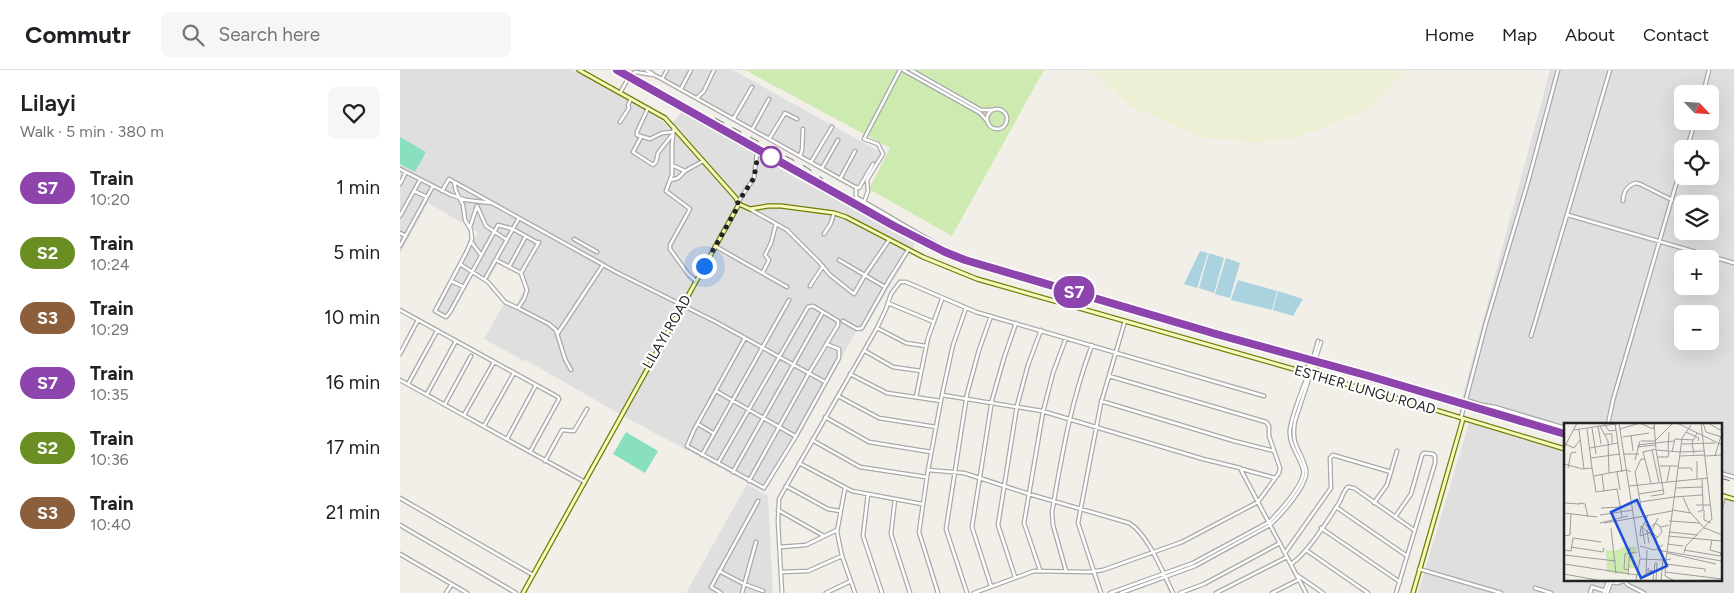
<!DOCTYPE html>
<meta charset="utf-8">
<style>
:root{--surface:#fff;--page:#f6f6f6;--text:#202124;--muted:#757577;--line:#e0e0e0}
body{margin:0;font-family:Figtree,sans-serif;background:var(--page);color:var(--text);height:100vh;display:flex;flex-direction:column;font-size:19px;white-space:nowrap}
*{box-sizing:border-box;margin:0}
p{font-size:16px;color:var(--muted)}
.icon{flex:none;width:28px;height:28px;fill:none;stroke:currentColor;stroke-width:2;stroke-linecap:round;stroke-linejoin:round}
.map{position:relative;flex:1;overflow:hidden}
.side{display:flex;flex-direction:column;background:var(--surface);width:400px}
.side>*{flex:none}
.badge{padding:0 10px;border-radius:16px;font-size:18px;line-height:32px}
.needle{width:32px;rotate:115deg}
.controls{position:absolute;left:1274px;top:15px;display:grid;gap:10px}
.controls a{display:grid;place-items:center;width:45px;height:45px;border-radius:8px;background:var(--surface);box-shadow:0 5px 20px #0002;font-size:25px}
.you{position:absolute;width:25px;height:25px;margin:-12px;border:4px solid #fff;border-radius:50%;background:#1a73e8;box-shadow:0 0 0 8px #1a73e833}
.map>.badge{position:absolute;translate:-50% -50%;box-shadow:0 0 0 2px #fff}
.round{display:grid;place-items:center;flex:none;width:52px;height:52px;border-radius:8px;background:var(--page)}
.summary{display:flex;align-items:center;justify-content:space-between;height:85px;padding:0 20px}
h1{font-size:24px;font-weight:600;line-height:38px}
ul{padding:0;list-style:none}
li{display:flex;align-items:center;gap:15px;height:65px;padding:0 20px}
li div{flex:1}
li b{display:block;font-size:19px}
li em{font-style:normal}
li .badge{min-width:55px;font-weight:700;text-align:center}
header{display:flex;align-items:center;gap:30px;box-sizing:border-box;height:70px;padding:0 25px;background:var(--surface);border-bottom:1px solid var(--line)}
header strong{font-size:24px}
nav{display:flex;gap:28px;margin-inline-start:auto;font-size:18px}
.search{width:350px;height:45px;background:var(--page);display:flex;align-items:center;gap:12px;box-sizing:border-box;padding:0 18px;border-radius:8px;color:var(--muted);font-size:19px}
main{display:flex;flex:1;min-height:0}
.map>svg:first-child{display:block}
.residential{fill:#e0dfdf;fill-rule:evenodd}
.farmland{fill:#eef0d5}
.grass{fill:#cdebb0}
.pitch{fill:#88e0be}
.water{fill:#aad3df}
.lines{fill:none;stroke-linecap:round;stroke-linejoin:round}
.street-casing{stroke:#a9a9a9;stroke-width:5}
.secondary-casing{stroke:#707d05;stroke-width:5.5}
.street{stroke:#fff;stroke-width:2.5}
.secondary{stroke:#f7fabf;stroke-width:3}
.rail{stroke:#707070;stroke-width:1;stroke-dasharray:10 10;stroke-linecap:butt}
.line-casing{stroke:#fff;stroke-width:11}
.line{stroke:#8e44ad;stroke-width:8}
.walk{stroke:#222;stroke-width:5;stroke-dasharray:0 9}
.stop-dot{fill:#fff;stroke:#8e44ad;stroke-width:2.5}
.labels{text-anchor:middle;dominant-baseline:central;stroke-width:4.5;stroke-linejoin:round;paint-order:stroke}
.street-label{font-size:14px;fill:#222;stroke:#fff}
.inset-road{fill:none;stroke:#9f9d99;stroke-width:1}
.view{fill:#1d4ed8;fill-opacity:0.15;stroke:#1d4ed8;stroke-width:2.5}
.inset-edge{fill:none;stroke:#222;stroke-width:2.5}
</style>
<header>
<strong>Commutr</strong>
<div class="search"><svg class="icon" aria-label="search" viewBox="0 0 24 24"><circle cx="10" cy="10" r="6"/><path d="M15 15l6 6"/></svg>Search here</div>
<nav><a>Home</a><a>Map</a><a>About</a><a>Contact</a></nav>
</header>
<main>
<section class="side">
<div class="summary"><div><h1>Lilayi</h1><p>Walk · 5 min · 380 m</p></div><a class="round"><svg class="icon" aria-label="heart" viewBox="0 0 24 24"><path d="M12 20l-8-8c-3-5 5-10 8-4 3-6 11-1 8 4z"/></svg></a></div>
<ul>
<li><span class="badge" style="background:#8e44ad;color:#fff">S7</span><div><b>Train</b><p>10:20</p></div><em>1 min</em></li>
<li><span class="badge" style="background:#6b8e23;color:#fff">S2</span><div><b>Train</b><p>10:24</p></div><em>5 min</em></li>
<li><span class="badge" style="background:#8b5e3c;color:#fff">S3</span><div><b>Train</b><p>10:29</p></div><em>10 min</em></li>
<li><span class="badge" style="background:#8e44ad;color:#fff">S7</span><div><b>Train</b><p>10:35</p></div><em>16 min</em></li>
<li><span class="badge" style="background:#6b8e23;color:#fff">S2</span><div><b>Train</b><p>10:36</p></div><em>17 min</em></li>
<li><span class="badge" style="background:#8b5e3c;color:#fff">S3</span><div><b>Train</b><p>10:40</p></div><em>21 min</em></li>
</ul>
</section>
<div class="map">
<svg width="1334" height="523" viewBox="0 0 1334 523">
<rect width="100%" height="100%" fill="#f2efe9"/>
<path class="residential" d="M0,0H173L248,42L269,56L282,42L403,112L517,171L462,263L457,260L365,422L223,346L126,290L124,291L84,269L105,232L115,238L124,220L119,203L98,193L87,212L73,203L48,250L33,242L78,162L28,133L0,184Z
M268,0H333L482,83L458,122L263,11Z
M1150,0H1334V408L1320,404V354H1165V361L1061,332ZM1282,24H1310V51H1282ZM1282,79H1310V106H1282ZM1282,134H1310V161H1282ZM1282,189H1310V216H1282ZM1282,244H1310V271H1282Z
M1069,353L1165,381V509H1320V428L1334,432V523H1018Z
M347,414L368,426L373,523H286Z"/>
<path class="farmland" d="M690,0H1006L969,39L897,68L855,73L799,67L730,36Z"/>
<path class="grass" d="M345,0H644L552,166L469,119L490,78Z"/>
<path class="pitch" d="M0,67L26,82L15,102L0,94Z
M226,362L258,381L245,403L213,384Z"/>
<path class="water" d="M800,181L808,183L797,218L784,214Z
M809,183L824,188L814,223L799,218Z
M826,188L840,193L830,228L815,224Z
M838,210L877,221L872,240L831,230Z
M878,221L903,229L893,246L873,240Z"/>
<g class="lines">
<defs>
<path id="street" d="M246,0L253,4
M503,0L580,43L588,52
M511,0L581,40H593
M262,9L455,117L459,118L473,94
M281,19L291,0
M220,23L229,7L235,2L254,5L262,9L267,0
M1303,24L1309,0
M297,28L304,21L314,0
M248,38L237,62V65L250,69L262,63L273,62
M587 49a10 10 0 1 1 20 0a10 10 0 1 1-20 0Z
M334,48L352,17
M220,52L229,38L228,35L231,29
M274,57L272,75V105L266,121L290,139L270,175V179L288,204L296,211
M353,58L369,29
M241,67L233,82L253,95L256,92L258,83L272,65
M369,69L385,43L397,49
M1287,79L1295,51
M400,86L402,80L403,59
M411,92L432,57
M274,96L285,101L303,91
M422,98L438,70
M0,99L51,125L66,130L91,133
M440,109L455,81
M271,110L278,108L285,101
M54,112L56,121L63,135L65,150L71,160L72,169L67,181L35,241L46,247L50,242L98,155L113,159L138,173
M0,114L6,102
M456,118V127L543,178
M14,121L27,127
M42,121L49,109L216,202L316,252L425,312
M1223,131C1223,123 1227,116 1235,113L1240,114L1272,130
M338,132L354,108L357,83
M464,132L468,121L467,110L483,84L478,74L464,69L500,0
M77,136L86,156L107,170
M350,139L387,160L419,192L430,205L454,224L465,205L489,170
M1168,145L1334,193
M0,146L20,110
M70,157L77,136
M0,163L6,166
M424,164L431,153L434,143
M174,169L197,182
M72,173L81,185
M0,176L33,116
M315,176L387,217
M96,190L121,203L127,220L124,229L118,238L149,254L156,260L165,289L171,300
M439,190L485,217
M60,194L88,212L105,232L118,238
M109,197L126,166
M363,202L369,190L365,185L371,173L376,154
M121,203L139,172
M85,209L119,148
M51,211L64,217
M410,216L423,196
M488,233L534,252
M0,240L158,327L159,329L130,382L0,310
M443,251L457,259L462,258L488,212L508,180
M477,258L506,273L526,276
M158,263L203,195
M1131,266L1210,0
M345,268L294,360L287,376L364,418L396,366L439,288V279L426,274
M465,281L493,297L521,301
M0,284L18,250
M450,304L487,323L541,331
M8,314L37,261
M316,321L395,366
M27,324L56,271
M542,325L642,341L803,389L840,398L906,523
M438,326L479,348L536,357
M516,327L528,268L542,229
M1066,330L1082,335L1095,337L1165,358
M701,331L834,371L874,381
M45,334L71,286
M64,345L94,292
M425,347L469,372L531,382
M1061,348L1086,253L1128,112L1158,0
M298,354L313,363
M1208,354L1213,330L1282,94
M84,356L114,303
M107,369L136,315
M412,370L460,397L526,407
M130,382L185,412
M302,385L389,230
M145,391L162,360L174,361L187,339
M318,393L408,237L413,236L423,242
M399,393L452,421L522,434
M842,399L875,408
M528,400L564,403L629,424L729,453C748,464 763,503 773,523
M333,402L423,242L438,251V255L409,303L349,411
M1320,403L1334,407
M386,416L428,439L440,441
M445,418L437,462L442,486L455,523
M468,424L463,466L482,523
M0,428L133,505
M495,429L491,464L510,523
M974,433L987,415L997,381
M936,437L1007,486
M378,440L424,466
M1320,440L1324,426
M995,447L1011,424L1022,385L1024,383L1033,384L1035,386V393L996,523
M0,455L116,523
M921,458L1000,512
M380,477L406,475L437,460
M906,480L968,523
M885,483L931,418L930,388L933,385L991,402
M0,484L67,523
M891,494C907,484 928,450 939,433C942,428 943,421 948,417L954,418L1014,460
M1019,499L1101,523
M640,500L624,453L643,342L653,303L666,268
M319,501L344,514L363,521
M666,501L653,455L652,442C662,384 671,331 692,275
M381,502L408,501L442,486
M897,505L923,523
M615,507L598,455L617,336L628,295L641,260
M1223,509L1228,515L1244,523
M1211,512L1217,513L1224,511
M591,516L572,457L592,330L604,288L616,253
M1135,518L1151,523
M46,523L52,514
M321,523L311,517L358,431
M342,523L356,472
M382,523L378,452L379,429L477,258L486,239L491,224L500,212H506L576,242L864,326
M426,523L451,511
M538,523L519,462L528,400L542,325L553,275L566,238
M567,523L546,459L567,324L579,280L591,246
M574,523L634,501L689,502L703,500L782,472L858,432L879,403L880,398L869,366V356L866,352L709,306
M701,523L678,453L701,333L725,251
M710,523L793,493L869,452C878,443 907,412 903,399C899,385 888,374 890,359C893,340 902,322 908,304C912,293 915,282 918,271
M721,523L795,496L870,455C881,445 909,414 906,400C902,380 890,377 895,351L921,272
M780,523L804,514L880,473
M816,523L887,487
M872,523L898,510
M1190,523L1192,517L1205,521
M1204,523L1209,509
M1207,523L1212,509"/>
<path id="secondary" d="M179,0L265,48L336,128L339,134L350,139L368,136H381L434,143L446,147L523,187L577,209L999,329L1165,379
M915,294L917,302L922,306
M900,300L905,299L912,293
M1320,425L1334,429
M123,523L339,134
M1013,523L1063,349"/>
</defs>
<use href="#street" class="street-casing"/>
<use href="#secondary" class="secondary-casing"/>
<use href="#street" class="street"/>
<use href="#secondary" class="secondary"/>
<path class="rail" d="M217,0L479,148L545,183L595,200L816,264L969,306L1165,364
M315,48L406,97L423,109
M1320,408L1334,412"/>
</g>
<g class="lines">
<defs>
<path id="line" d="M217,0L494,156L545,182L565,190L816,264L969,306L1165,364"/>
</defs>
<use href="#line" class="line-casing"/>
<use href="#line" class="line"/>
<path class="walk" d="M304,196L337,138L338,132L354,108L357,90L371,87"/>
</g>
<circle class="stop-dot" cx="371" cy="87" r="10"/>
<g class="labels">
<g class="street-label">
<text transform="translate(267 262) rotate(-60)">LILAYI ROAD</text>
<text transform="translate(965 320) rotate(16)">ESTHER LUNGU ROAD</text>
</g>
</g>
<g transform="translate(1164 353)">
<rect width="158" height="158" fill="#f2efe9"/>
<path d="M61,123L73,124L70,130L71,145H64L63,151L43,149L42,127L51,128Z" fill="#cdebb0"/>
<path class="inset-road" d="M51,0L58,49M55,0L76,135M76,0L89,6L90,3M113,0L158,22M139,0L142,9L158,14M144,0L158,8M40,1L45,8L52,7M34,3L37,21M36,3L53,1M28,5L32,31M56,6L76,0M10,7L36,3L44,18L45,50L63,47L67,49M15,7L20,46M122,9L135,15L134,18M41,11H48V20M67,12L69,28M59,14L85,10M77,18H91L109,0M91,20L111,18M1,21L10,25L16,17M118,21L151,20M74,22L91,20M73,24L91,22M0,25L13,0M26,25L54,20M88,27L95,59M92,27L116,29M104,28L105,9M108,29L111,16L130,17M116,29L140,28M59,31H75M130,31L128,20L133,10M116,33L141,32M141,33L158,32M151,33L157,13M94,34H104L105,28M27,35L56,31M71,37L76,18M133,38V56M0,41L19,46L28,45L23,6M96,43H114M4,45L7,30L12,29M28,45L32,69L53,66L58,94M114,45H127L128,48M53,49L56,67M71,49L77,84M71,49L77,36H81M38,52L40,68M30,53L45,50M103,58L106,43M87,60L79,29L92,26L90,0M65,63L144,55M111,65L138,64M75,71L100,67M87,73L100,71L92,27M110,74L138,72M119,74L126,90M76,79L110,74M0,80L16,81M15,80L21,81L24,94M132,82H139L138,56M37,85L56,84M108,87L127,90L141,106M140,87V97L147,100M134,89L139,87V82H146M0,90L33,94M36,92L69,87M70,95L108,88M105,98L136,100M36,100L64,93M40,100L70,95M81,101L94,115M47,105L52,151M141,105L158,112M105,109L134,112M0,113L6,112L7,91M76,113L77,103L92,116L98,109L96,103M76,113L87,109L94,95M104,113L158,118M148,117L146,127L157,130M85,120L83,108L91,100L97,104L105,102M81,121L78,105L84,92M103,121L119,123M76,123L90,127L99,122M7,124L39,129L40,125M0,127L7,128L9,115L37,119M93,127L158,138M120,127L156,133L157,130M103,130L152,141M120,130L122,123L148,96L137,0M0,132L52,138M76,136L102,137L118,15L127,2M107,136L102,137L101,153L109,157M0,141L73,152M102,141L141,146V149M65,147L60,146L61,131L73,129M101,149L158,156M82,150L89,148L83,147L85,145M0,151L33,157M82,151L83,127M64,152L66,125M72,157L76,136M89,157L91,140H93L92,157M97,157L99,137"/>
<path class="view" d="M73,77L103,143L77,155L47,89Z"/>
<rect width="158" height="158" class="inset-edge"/>
</g>
</svg>
<div class="controls">
<a><svg class="needle" viewBox="-14 -14 28 28"><path d="M0-13l5 13h-10z" fill="#e53935"/><path d="M0 13l5-13h-10z" fill="#757577"/></svg></a>
<a><svg class="icon" aria-label="locate" viewBox="0 0 24 24"><circle cx="12" cy="12" r="6"/><path d="M12 2v4M12 18v4M2 12h4M18 12h4"/></svg></a>
<a><svg class="icon" aria-label="layers" viewBox="0 0 24 24"><path d="M12 4l9 5-9 5-9-5zM3 14l9 5 9-5"/></svg></a>
<a>+</a>
<a>−</a>
</div>
<div class="you" style="left:304px;top:196px"></div>
<b class="badge" style="left:674px;top:222px;background:#8e44ad;color:#fff">S7</b>
</div>
</main>
